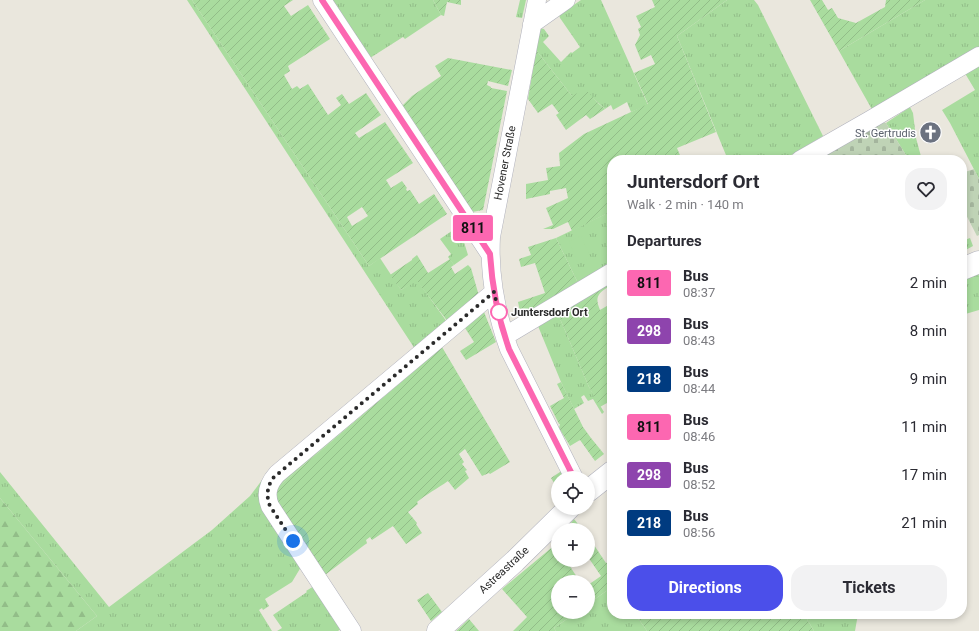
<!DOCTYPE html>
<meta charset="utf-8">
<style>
:root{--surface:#fff;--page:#f2f2f3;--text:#2b2b33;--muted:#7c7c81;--accent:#4b4fea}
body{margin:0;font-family:Roboto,sans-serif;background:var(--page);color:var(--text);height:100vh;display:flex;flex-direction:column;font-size:15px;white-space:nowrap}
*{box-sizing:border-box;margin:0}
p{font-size:13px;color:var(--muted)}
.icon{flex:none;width:22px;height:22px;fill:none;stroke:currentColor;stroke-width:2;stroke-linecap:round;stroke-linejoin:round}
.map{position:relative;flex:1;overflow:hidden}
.drawer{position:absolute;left:607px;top:155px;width:360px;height:464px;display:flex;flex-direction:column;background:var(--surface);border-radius:16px;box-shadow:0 2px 6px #0003}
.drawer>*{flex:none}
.badge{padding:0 8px;border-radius:3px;font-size:14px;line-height:26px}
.buttons{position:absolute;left:551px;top:471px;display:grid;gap:8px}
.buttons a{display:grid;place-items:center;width:44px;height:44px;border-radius:50%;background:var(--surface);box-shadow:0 2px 6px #0003;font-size:20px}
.you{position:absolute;width:20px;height:20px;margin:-10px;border:3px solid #fff;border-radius:50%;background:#1a73e8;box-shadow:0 0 0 6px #1a73e833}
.map>.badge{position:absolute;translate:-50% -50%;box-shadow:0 0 0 2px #fff}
h2{padding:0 20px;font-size:15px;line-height:36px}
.round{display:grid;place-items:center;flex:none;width:42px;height:42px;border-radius:16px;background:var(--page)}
.head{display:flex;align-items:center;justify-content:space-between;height:68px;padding:0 20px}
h1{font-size:19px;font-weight:700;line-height:30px}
.action{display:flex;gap:8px;margin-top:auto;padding:8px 20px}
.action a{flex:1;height:46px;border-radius:16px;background:var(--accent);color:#fff;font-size:16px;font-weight:700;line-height:46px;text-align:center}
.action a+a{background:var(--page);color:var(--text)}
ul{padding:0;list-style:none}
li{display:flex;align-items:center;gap:12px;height:48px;padding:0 20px}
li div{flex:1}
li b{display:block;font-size:15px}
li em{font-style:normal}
li .badge{min-width:44px;font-weight:700;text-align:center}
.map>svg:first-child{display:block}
.grass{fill:url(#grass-tufts)}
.forest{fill:url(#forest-firs)}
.cemetery{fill:url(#cemetery-stones)}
.park{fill:#a9dc9e}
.garden{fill:url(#garden-furrows);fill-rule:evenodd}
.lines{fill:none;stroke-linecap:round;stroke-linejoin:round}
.minor-casing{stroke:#b0b1bc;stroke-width:19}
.tertiary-casing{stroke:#b0b1bc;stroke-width:23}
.minor{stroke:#fff;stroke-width:18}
.tertiary{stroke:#fff;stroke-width:22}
.line-casing{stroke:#fff;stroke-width:9}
.line{stroke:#fc67b1;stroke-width:6}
.walk{stroke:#2a2a2a;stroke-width:4;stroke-dasharray:0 7.2}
.stop-dot{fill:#fff;stroke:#fc67b1;stroke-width:2}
.labels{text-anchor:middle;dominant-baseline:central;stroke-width:3;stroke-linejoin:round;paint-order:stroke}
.worship-label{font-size:11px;fill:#5b616d;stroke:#fff;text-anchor:end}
.street-label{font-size:11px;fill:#2a2a2a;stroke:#fff}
.stop-label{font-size:11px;font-weight:bold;fill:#2a2a2a;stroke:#fff;text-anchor:start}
</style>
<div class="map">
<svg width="979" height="631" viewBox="0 0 979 631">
<defs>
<pattern id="grass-tufts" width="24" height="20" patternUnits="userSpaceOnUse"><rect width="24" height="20" fill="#a9dc9e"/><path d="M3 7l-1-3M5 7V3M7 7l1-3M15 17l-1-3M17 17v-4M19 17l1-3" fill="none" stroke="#92bd88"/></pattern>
<pattern id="forest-firs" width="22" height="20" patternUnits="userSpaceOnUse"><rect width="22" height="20" fill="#a9dc9e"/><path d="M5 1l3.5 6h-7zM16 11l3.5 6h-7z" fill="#92bd88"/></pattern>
<pattern id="cemetery-stones" width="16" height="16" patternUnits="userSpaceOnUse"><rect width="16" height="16" fill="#bfd3b6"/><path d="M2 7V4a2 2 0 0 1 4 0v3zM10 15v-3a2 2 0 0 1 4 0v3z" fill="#a4b59d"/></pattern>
<pattern id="garden-furrows" width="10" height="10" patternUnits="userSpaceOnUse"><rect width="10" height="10" fill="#a9dc9e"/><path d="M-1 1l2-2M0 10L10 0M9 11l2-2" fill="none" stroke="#92bd88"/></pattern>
</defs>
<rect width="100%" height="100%" fill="#eae7dd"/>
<path class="grass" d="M187,0H192L369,266L380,258L401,290L417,280L447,322L416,369L278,487L301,567L292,582L265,599L269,606L263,610L262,608L259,610L272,631H76L97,616L0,498V472L109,607L212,530L250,496L262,480L415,349Z
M331,0H433L441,15L405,39L403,37L370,58Z
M520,0H526L522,18L516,17Z
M581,0H601L648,105L631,112L627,102L613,110L611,105L605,109L593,98L572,96L536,50L540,28L544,29L549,36L543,42L561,62L571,52L572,53L580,47L560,18L559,15Z
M727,0H754L758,5L823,136L783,160H728L677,36Z
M925,0H979V51L874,113L839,51Z
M979,61V179L950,123L942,110L975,90L963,70Z
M910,107L913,113L916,138L922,160H909L886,123Z
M612,211V263L578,283L556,238Z
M459,226L468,255L454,265L448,257L451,254L440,239Z
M970,238L973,246L962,252V241Z
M979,270V310L962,315V277Z
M558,314L589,387L604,412L602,414L593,399L588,401L584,395L581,397L584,403L574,409L561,382L538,326Z
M314,586L342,628L338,631H277L282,628L273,615L307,592L306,591Z
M612,587V614H635L647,631H556L554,628L577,612H588V604Z
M804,614H858L855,631H814Z"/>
<path class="forest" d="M0,498L97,616L76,631H0Z"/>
<path class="cemetery" d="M880,122L886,123L909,160H815Z
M974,169L979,179V235L977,236L962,207V173Z"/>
<path class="park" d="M581,236L591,258L578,264L569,241Z"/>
<path class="garden" d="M192,0H293L284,6L291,16L308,5L330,39L288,66L290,71L284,75L292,89L297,86L300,89L308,84L328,115L341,105L336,98L342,94L349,104L366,93L381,115L355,133L359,138L385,122L413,163L386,180L391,188L402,181L407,188L406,189L407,191L410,190L419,204L434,194L447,214L369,266ZM362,207L368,216L352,226L347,217Z
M433,0H461V5L447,2L444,16L441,15Z
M652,0H727L677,36L716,132L677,148L682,160H612V211L572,231L568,222L553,229H543L553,225L546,208L568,198L566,188L550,191V194L526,199V184L548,180L546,168L560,166L559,153L584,134L648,104L634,73L655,64L651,55L641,60L635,45L640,35L638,29L641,27L636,16L655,7Z
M810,0H822L828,10L832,8L838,18L856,23L885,7L886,0H925L839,51Z
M536,50L572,96L585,89L599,104L605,109L590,119L586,115L566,130L556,115L559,113L552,104L538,113L528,99Z
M448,58L512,70L508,86L488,81L487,85L491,87V88L507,91L483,210L472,212L402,106L412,96L441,76L435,66Z
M556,238L578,283L521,317L518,302L545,293L535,263L521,267L519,259L531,255L528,247Z
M417,255L428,273L450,259L454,265L451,267L455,274L468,265L471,268L479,296L448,322L417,281L401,290L390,275L412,260V259Z
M606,285L608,287C597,294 595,298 600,310L612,303V400L600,407L589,387L558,314Z
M484,312L496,342L466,360L460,351L474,342L465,328Z
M442,347L510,462L490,474L489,473L482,476L465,449L459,454L464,462L462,464L467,470L465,471L469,478L455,490L448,481C438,488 425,495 417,502L418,504L408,512L417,523L416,524L422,533L406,544L393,526L372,540L370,537L366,540L367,543L325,575L276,501L278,487Z
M561,382L583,427L591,438L604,454L595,461L580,440L570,446L559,428L560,424H559L550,406L564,398L557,384Z
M563,470L566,478H558V489L551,478Z
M574,519L583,530H575L572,526L573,524L571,523Z
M588,536L593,541L592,542L606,563L612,560V587L588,604V585L601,576L588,557Z
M556,544L558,548V560H566L580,582H558V612H577L554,628L556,631H513L527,617L502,589Z
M428,593L442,612L431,621L417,600Z
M635,614H804L814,631H647Z
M469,619L479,631H456Z"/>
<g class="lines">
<defs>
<path id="minor" d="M322,0L490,254
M537,0L491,237C489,275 496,313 509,349L574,478
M532,24L566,0
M800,160L870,120L979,56
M505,336L612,272
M352,631L270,506C265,494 268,484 277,474L494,292"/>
<path id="tertiary" d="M962,269L979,262
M588,491L612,472
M438,631L515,561L569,508"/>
</defs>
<use href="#minor" class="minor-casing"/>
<use href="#tertiary" class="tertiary-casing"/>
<use href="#minor" class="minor"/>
<use href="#tertiary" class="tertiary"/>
</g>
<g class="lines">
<defs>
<path id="line" d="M322,0L490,254C492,286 498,318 509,349L574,478"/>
</defs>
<use href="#line" class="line-casing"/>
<use href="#line" class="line"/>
<path class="walk" d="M293,541L270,506C266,496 267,487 273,478L494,292L499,313V312"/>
</g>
<defs>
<symbol id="church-disc" viewBox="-11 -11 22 22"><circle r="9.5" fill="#6b7280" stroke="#fff"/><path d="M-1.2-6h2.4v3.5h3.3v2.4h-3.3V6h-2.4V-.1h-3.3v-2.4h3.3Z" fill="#fff"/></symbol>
</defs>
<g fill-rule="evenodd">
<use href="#church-disc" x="918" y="120" width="25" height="25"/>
</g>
<circle class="stop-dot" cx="499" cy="312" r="8"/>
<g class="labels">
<g class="worship-label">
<text x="916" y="133">St. Gertrudis</text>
</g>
<g class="street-label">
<text transform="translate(505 163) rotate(-79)">Hovener Straße</text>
<text transform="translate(504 570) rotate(-43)">Astreastraße</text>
</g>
<g class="stop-label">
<text x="511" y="312">Juntersdorf Ort</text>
</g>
</g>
</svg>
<div class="buttons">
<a><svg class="icon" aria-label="locate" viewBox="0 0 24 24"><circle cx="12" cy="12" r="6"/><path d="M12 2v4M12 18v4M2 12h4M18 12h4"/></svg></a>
<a>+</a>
<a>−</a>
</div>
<div class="you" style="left:293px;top:541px"></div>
<b class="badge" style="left:473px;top:228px;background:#fc67b1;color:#111">811</b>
<section class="drawer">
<div class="head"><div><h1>Juntersdorf Ort</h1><p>Walk · 2 min · 140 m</p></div><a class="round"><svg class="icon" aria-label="heart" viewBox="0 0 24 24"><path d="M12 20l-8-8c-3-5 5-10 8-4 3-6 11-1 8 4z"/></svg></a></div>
<h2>Departures</h2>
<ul>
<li><span class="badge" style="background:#fc67b1;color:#111">811</span><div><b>Bus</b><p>08:37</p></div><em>2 min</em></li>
<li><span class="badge" style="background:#8e44ad;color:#fff">298</span><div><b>Bus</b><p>08:43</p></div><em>8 min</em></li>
<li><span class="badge" style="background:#003b80;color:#fff">218</span><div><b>Bus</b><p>08:44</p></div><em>9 min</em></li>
<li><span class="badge" style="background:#fc67b1;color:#111">811</span><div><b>Bus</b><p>08:46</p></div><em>11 min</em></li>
<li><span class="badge" style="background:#8e44ad;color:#fff">298</span><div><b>Bus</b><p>08:52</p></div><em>17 min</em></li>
<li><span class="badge" style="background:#003b80;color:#fff">218</span><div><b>Bus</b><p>08:56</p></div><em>21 min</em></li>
</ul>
<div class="action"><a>Directions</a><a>Tickets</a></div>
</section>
</div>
